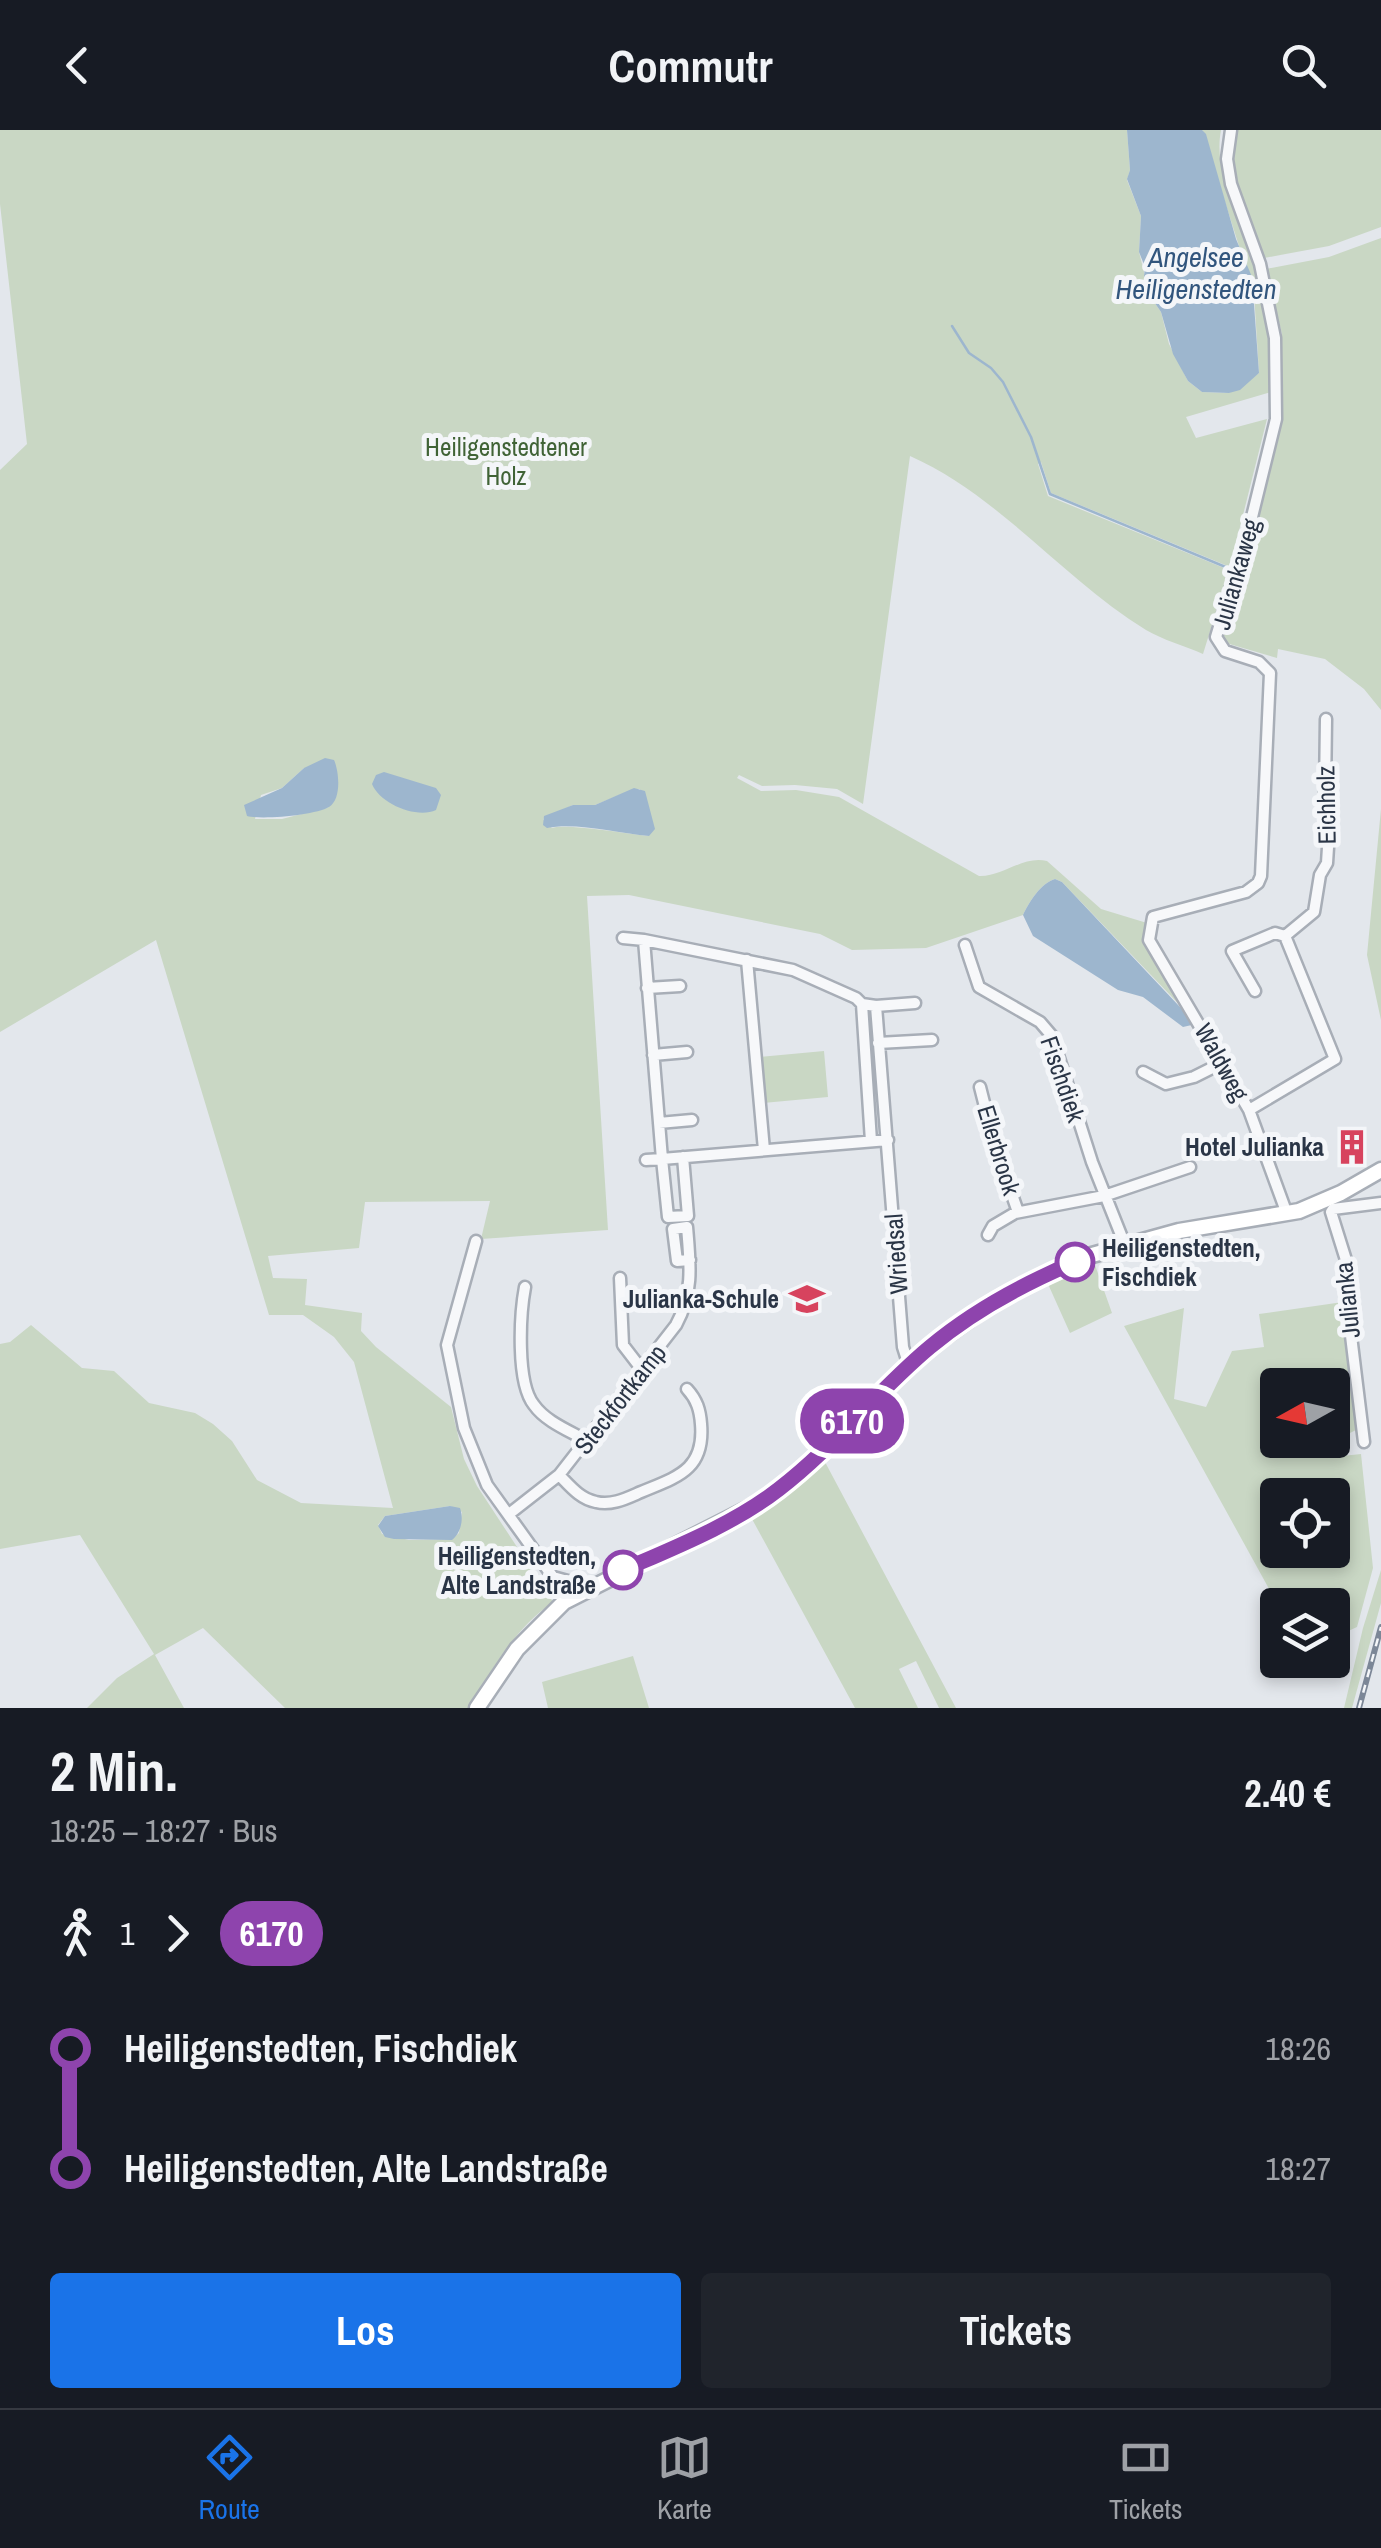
<!DOCTYPE html>
<html lang="de">
<meta charset="utf-8">
<style>
:root{--surface:#171b24;--page:#20242c;--text:#f1f3f6;--muted:#9ea1a6;--line:#363941;--accent:#1a73e8}
body{margin:0;font-family:"Archivo Narrow",sans-serif;background:var(--page);color:var(--text);height:100vh;display:flex;flex-direction:column;font-size:38px;white-space:nowrap}
*{box-sizing:border-box;margin:0}
p{font-size:32px;color:var(--muted)}
.icon{flex:none;width:55px;height:55px;fill:none;stroke:currentColor;stroke-width:2;stroke-linecap:round;stroke-linejoin:round}
.map{position:relative;height:1578px;overflow:hidden}
.details{display:flex;flex-direction:column;background:var(--surface);flex:1}
.details>*{flex:none}
.badge{padding:0 20px;border-radius:32px;font-size:35px;line-height:65px}
.needle{width:65px;rotate:262deg}
.buttons{position:absolute;left:1260px;top:1238px;display:grid;gap:20px}
.buttons a{display:grid;place-items:center;width:90px;height:90px;border-radius:10px;background:var(--surface);box-shadow:0 5px 15px #0003;font-size:50px}
.map>.badge{position:absolute;translate:-50% -50%;box-shadow:0 0 0 5px #fff}
.legs{display:flex;align-items:center;gap:15px;height:110px;padding:0 50px;font-size:32px}
.legs p{margin-inline-start:auto}
.head{display:flex;align-items:center;justify-content:space-between;height:170px;padding:0 50px}
h1{font-size:55px;font-weight:700;line-height:75px}
.primary-button{display:flex;gap:20px;margin-top:auto;padding:20px 50px}
.primary-button a{flex:1;height:115px;border-radius:10px;background:var(--accent);color:#fff;font-size:40px;font-weight:700;line-height:115px;text-align:center}
.primary-button a+a{background:var(--page);color:var(--text)}
ul{padding:0 50px;list-style:none}
li{display:flex;align-items:center;gap:35px;height:120px;font-size:38px}
li i{display:grid;place-items:center;width:15px;height:100%;margin:0 12px;background:currentColor}
li i::after{content:'';width:25px;height:25px;margin:-12px;border:8px solid;border-radius:50%;background:var(--surface)}
li p{margin-inline-start:auto}
li:first-child i{background:linear-gradient(#0000 50%,currentColor 0)}
li:last-child i{background:linear-gradient(currentColor 50%,#0000 0)}
header{display:flex;justify-content:space-between;align-items:center;height:130px;padding:0 50px;background:var(--surface);font-size:45px;font-weight:700}
.menu{display:flex;justify-content:space-around;align-items:center;height:140px;border-top:2px solid var(--line);background:var(--surface);font-size:28px;color:var(--muted)}
.menu a{display:grid;justify-items:center;gap:5px}
.menu .active{color:var(--accent)}
.map>svg:first-child{display:block}
.green{fill:#c9d7c4;fill-rule:evenodd}
.water{fill:#9db6ce}
.lines{fill:none;stroke-linecap:round;stroke-linejoin:round}
.stream{stroke:#9db6ce;stroke-width:2.5}
.street-casing{stroke:#a8aeb7;stroke-width:15}
.secondary-casing{stroke:#a8aeb7;stroke-width:19}
.street{stroke:#f7f8fa;stroke-width:10}
.secondary{stroke:#fff;stroke-width:14}
.rail-casing{stroke:#7c8797;stroke-width:6}
.rail{stroke:#f4f6f9;stroke-width:2.5;stroke-dasharray:8;stroke-linecap:butt}
.line-1-casing{stroke:#fff;stroke-width:22}
.line-1{stroke:#8e44ad;stroke-width:15}
.stop-1-dot{fill:#fff;stroke:#8e44ad;stroke-width:5}
.labels{text-anchor:middle;dominant-baseline:central;stroke-width:10;stroke-linejoin:round;paint-order:stroke}
.park-label{font-size:25px;fill:#406336;stroke:#f4f6f9}
.street-label{font-size:25px;fill:#2a3546;stroke:#f4f6f9}
.poi-label{font-size:25px;font-weight:bold;fill:#2a3546;stroke:#f4f6f9;text-anchor:end}
.stop-label{font-size:25px;font-weight:bold;fill:#2a3546;stroke:#f4f6f9;text-anchor:start}
.water-label{font-size:28px;font-style:italic;fill:#31557d;stroke:#f4f6f9}
</style>
<header><svg class="icon" aria-label="back" viewBox="0 0 24 24"><path d="M15 5l-7 7 7 7"/></svg>Commutr<svg class="icon" aria-label="search" viewBox="0 0 24 24"><circle cx="10" cy="10" r="6"/><path d="M15 15l6 6"/></svg></header>
<div class="map">
<svg width="1381" height="1578" viewBox="0 0 1381 1578">
<rect width="100%" height="100%" fill="#e3e7ec"/>
<path class="green" d="M0,0H1127L1130,40L1127,50L1141,86L1139,122L1150,166L1161,182L1169,214L1188,251L1202,262L1229,263L1259,243L1254,163L1202,0H1221C1212,48 1245,92 1256,136C1267,178 1271,219 1271,262L1186,287L1196,308L1267,289L1230,437L1051,363L1041,332L1038,334L1048,366L1229,440L1203,524C1185,516 1163,510 1146,500C1063,449 1000,366 910,326L863,674L837,659L795,655L762,656L739,645L737,648L761,661L796,660L839,667L979,746C1003,747 1023,725 1047,731L1101,779L1147,793L1145,808L1148,820L1194,890L1062,752L1055,749C1041,753 1029,772 1023,785L926,818L852,820L820,804L629,765L587,766L608,1100L481,1109L490,1071L365,1072L359,1118L268,1126L273,1148L307,1149L305,1175L362,1183L361,1201L376,1217L451,1277L464,1329L477,1356L553,1472C515,1498 492,1539 469,1578H285L203,1498L155,1525L184,1578H87L117,1548L154,1524L80,1405L0,1419V1214L10,1212L31,1195L82,1238L114,1241L149,1273L195,1283L213,1294L232,1311L257,1350L301,1373L393,1378L354,1232L334,1207L303,1185H269L156,810L0,902V340L27,314L0,74ZM304,638L329,677L282,689H255L261,665L282,658ZM634,659H640L649,706C630,704 564,693 552,698L543,689L573,675H595ZM450,1376L462,1382L459,1403L452,1409L409,1410L382,1404L378,1395L385,1386Z
M1236,0H1381V97L1329,116L1264,128C1248,86 1226,45 1236,0Z
M1381,108V580L1364,559L1325,529L1278,519L1277,528L1226,513L1222,506L1280,298L1282,204L1266,139L1329,127Z
M1381,679V890L1367,825Z
M824,921L828,967L763,973L759,927Z
M1095,1135L1112,1183L1070,1203L1048,1154Z
M1343,1172L1358,1299L1340,1308L1342,1326L1361,1324L1373,1438L1357,1497L1333,1508L1332,1475H1278L1124,1196L1184,1178L1174,1269L1206,1277L1232,1221L1264,1217L1259,1184ZM1278,1255H1332V1310H1278ZM1278,1365H1332V1420H1278Z
M825,1332L956,1578H939L916,1531L899,1539L918,1578H855L752,1389L773,1376Z
M1381,1440V1473L1352,1578H1344L1363,1498Z
M633,1526L649,1578H548L542,1552Z"/>
<path class="water" d="M1127,0H1202L1206,4L1236,109L1252,147L1259,243L1240,260L1229,263L1202,262L1188,251L1173,224L1161,182L1150,166L1144,147L1145,137L1139,122L1141,86L1127,49L1130,40Z
M325,628L334,630C339,641 342,669 329,677C316,685 262,690 247,686L244,675L282,658L304,638Z
M384,642L436,658L441,665L436,680C417,689 380,674 372,654L376,645Z
M634,658L645,661L655,699L649,706C618,703 575,692 547,698L543,695L544,686L573,675H595Z
M1055,749L1062,752L1196,894L1183,897L1143,867L1118,860L1033,806L1023,785C1029,772 1041,753 1055,749Z
M450,1376L460,1378C464,1389 461,1403 452,1410L394,1409L385,1407L378,1396L385,1386Z"/>
<g class="lines">
<path class="stream" d="M952,196L969,223L991,238L1003,252L1031,307L1050,364L1228,438"/>
<defs>
<path id="street" d="M1231,0L1227,29L1231,54L1260,134L1275,208L1276,289L1251,391L1216,507L1225,521L1259,532L1270,543L1261,746L1258,753L1246,762L1153,787L1149,810L1249,980L1287,1084
M623,808L644,810
M965,815L979,857L1040,892L1052,906L1092,1032L1125,1115
M747,830L764,1020
M647,858L680,856
M1255,861L1232,821L1275,803L1285,806
M862,874L871,1011
M876,876L915,873
M878,913L932,910
M653,925L687,922
M1143,942L1166,954L1194,947L1222,933
M980,957L995,1016L1018,1082
M1249,980L1335,929L1285,806L1314,782L1320,745L1327,733L1330,686L1325,663L1326,589
M659,993L692,990
M888,1010L662,1029L644,810L793,840L856,868L862,874L876,876L903,1217L909,1236
M646,1030L662,1029L668,1087L688,1086L683,1027
M988,1105L993,1096L1015,1083L1104,1066L1190,1037
M476,1111L447,1215L464,1298L487,1355L553,1447L564,1472
M620,1148L623,1215L643,1241
M525,1157C520,1184 516,1253 534,1275C546,1292 570,1301 587,1311
M1364,1312L1347,1173L1346,1130L1331,1082L1333,1079L1381,1073
M559,1345C570,1356 580,1369 596,1372C612,1376 627,1368 641,1362C677,1347 705,1340 701,1294C700,1280 697,1270 687,1259
M509,1384L559,1345L676,1195C694,1162 690,1133 687,1097L673,1099L677,1131L690,1130
M553,1447L575,1453L583,1460"/>
<path id="secondary" d="M477,1578L517,1519L564,1472L765,1370L803,1340L929,1218L987,1177L1029,1153L1092,1125L1179,1101L1299,1081L1341,1063L1381,1040"/>
</defs>
<use href="#street" class="street-casing"/>
<use href="#secondary" class="secondary-casing"/>
<use href="#street" class="street"/>
<use href="#secondary" class="secondary"/>
<defs>
<path id="rail" d="M1359,1578L1381,1497"/>
</defs>
<use href="#rail" class="rail-casing"/>
<use href="#rail" class="rail"/>
</g>
<g class="lines">
<defs>
<path id="line-1" d="M623,1440C676,1417 734,1394 779,1359C834,1317 877,1261 930,1217C973,1181 1023,1154 1075,1132"/>
</defs>
<use href="#line-1" class="line-1-casing"/>
<use href="#line-1" class="line-1"/>
</g>
<defs>
<symbol id="building-bare" viewBox="-9 -9 18 18"><path d="M-4-6H4V6H1V3H-1V6H-4ZM-2.5-4.3h1.7v1.8h-1.7ZM.8-4.3h1.7v1.8H.8ZM-2.5-1h1.7V.8h-1.7ZM.8-1h1.7V.8H.8Z" fill="#d7435e" stroke="#f4f6f9" stroke-width="2.5" paint-order="stroke"/></symbol>
<symbol id="school-bare" viewBox="-9 -9 18 18"><path d="M0-5L7-2L0 1L-7-2ZM-4 1L0 2.5L4 1V4Q0 6-4 4Z" fill="#d7435e" stroke="#f4f6f9" stroke-width="2.5" paint-order="stroke"/></symbol>
</defs>
<g fill-rule="evenodd">
<use href="#building-bare" x="1327" y="992" width="50" height="50"/>
<use href="#school-bare" x="782" y="1144" width="50" height="50"/>
</g>
<g class="stop-1-dot">
<circle cx="1075" cy="1132" r="18"/>
<circle cx="623" cy="1440" r="18"/>
</g>
<g class="labels">
<g class="park-label">
<text x="506" y="317">Heiligenstedtener<tspan x="506" dy="29">Holz</tspan></text>
</g>
<g class="street-label">
<text transform="translate(1236 444) rotate(-74)">Juliankaweg</text>
<text transform="translate(1326 675) rotate(-91)">Eichholz</text>
<text transform="translate(1222 932) rotate(61)">Waldweg</text>
<text transform="translate(1063 949) rotate(71)">Fischdiek</text>
<text transform="translate(999 1020) rotate(73)">Ellerbrook</text>
<text transform="translate(896 1124) rotate(-94)">Wriedsal</text>
<text transform="translate(1347 1170) rotate(-96)">Julianka</text>
<text transform="translate(620 1269) rotate(-52)">Steckfortkamp</text>
</g>
<g class="poi-label">
<text x="1324" y="1017">Hotel Julianka</text>
<text x="779" y="1169">Julianka-Schule</text>
</g>
<g class="stop-label">
<text x="1102" y="1118">Heiligenstedten,<tspan x="1102" dy="29">Fischdiek</tspan></text>
<text x="596" y="1426" text-anchor="end">Heiligenstedten,<tspan x="596" dy="29">Alte Landstraße</tspan></text>
</g>
<g class="water-label">
<text x="1196" y="127">Angelsee<tspan x="1196" dy="32">Heiligenstedten</tspan></text>
</g>
</g>
</svg>
<div class="buttons">
<a><svg class="needle" viewBox="-14 -14 28 28"><path d="M0-13l5 13h-10z" fill="#e53935"/><path d="M0 13l5-13h-10z" fill="#9ea1a6"/></svg></a>
<a><svg class="icon" aria-label="locate" viewBox="0 0 24 24"><circle cx="12" cy="12" r="6"/><path d="M12 2v4M12 18v4M2 12h4M18 12h4"/></svg></a>
<a><svg class="icon" aria-label="layers" viewBox="0 0 24 24"><path d="M12 4l9 5-9 5-9-5zM3 14l9 5 9-5"/></svg></a>
</div>
<b class="badge" style="left:852px;top:1291px;background:#8e44ad;color:#fff">6170</b>
</div>
<section class="details">
<div class="head"><div><h1>2 Min.</h1><p>18:25 – 18:27 · Bus</p></div><b>2.40 €</b></div>
<div class="legs"><svg class="icon" aria-label="walk" viewBox="0 0 24 24"><circle cx="13" cy="4" r="2"/><path d="M13 8l-2 6 4 7M11 14l-3 7M7 12l3-4h3l4 4"/></svg>1<svg class="icon" aria-label="forward" viewBox="0 0 24 24"><path d="M9 5l7 7-7 7"/></svg><b class="badge" style="background:#8e44ad;color:#fff">6170</b></div>
<ul>
<li><i style="color:#8e44ad"></i><b>Heiligenstedten, Fischdiek</b><p>18:26</p></li>
<li><i style="color:#8e44ad"></i><b>Heiligenstedten, Alte Landstraße</b><p>18:27</p></li>
</ul>
<div class="primary-button"><a>Los</a><a>Tickets</a></div>
</section>
<nav class="menu">
<a class="active"><svg class="icon" aria-label="directions" viewBox="0 0 24 24"><path d="M12 3l9 9-9 9-9-9zM9 14v-3h6M13 9l2 2-2 2"/></svg>Route</a>
<a><svg class="icon" aria-label="map" viewBox="0 0 24 24"><path d="M3 6l6-2 6 2 6-2v14l-6 2-6-2-6 2zM9 4v14M15 6v14"/></svg>Karte</a>
<a><svg class="icon" aria-label="tickets" viewBox="0 0 24 24"><path d="M3 7h18v10H3zM15 7v10"/></svg>Tickets</a>
</nav>
